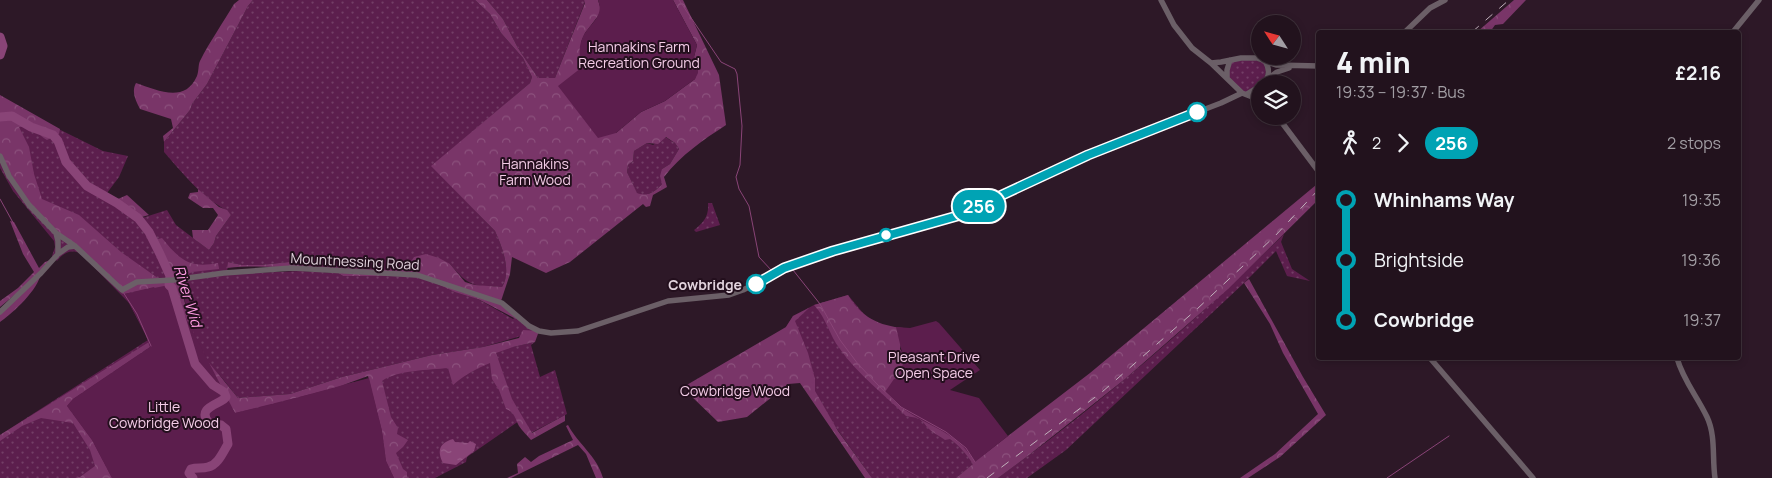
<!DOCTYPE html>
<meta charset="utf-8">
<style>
:root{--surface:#22121d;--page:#2e202a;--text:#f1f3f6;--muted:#a29ea4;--line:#3f323b}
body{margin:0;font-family:Manrope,sans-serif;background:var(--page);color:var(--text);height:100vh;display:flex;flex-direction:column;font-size:19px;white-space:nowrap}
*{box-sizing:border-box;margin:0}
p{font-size:16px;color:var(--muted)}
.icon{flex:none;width:28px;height:28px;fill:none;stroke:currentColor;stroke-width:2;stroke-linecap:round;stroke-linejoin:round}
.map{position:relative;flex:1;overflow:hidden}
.side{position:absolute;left:1316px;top:30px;width:425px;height:330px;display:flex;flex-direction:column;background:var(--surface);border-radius:5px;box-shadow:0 2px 8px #0003,0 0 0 1px var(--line)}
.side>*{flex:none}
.badge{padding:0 10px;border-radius:16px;font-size:18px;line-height:32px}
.needle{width:32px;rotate:306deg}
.fabs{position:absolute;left:1251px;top:15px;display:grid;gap:10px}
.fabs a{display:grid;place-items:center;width:50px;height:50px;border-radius:50%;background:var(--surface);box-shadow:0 2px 8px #0003,0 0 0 1px var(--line);font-size:25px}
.map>.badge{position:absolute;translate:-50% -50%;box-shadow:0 0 0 2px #fff}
.legs{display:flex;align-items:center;gap:8px;height:55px;padding:0 20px;font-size:16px}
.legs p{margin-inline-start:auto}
.headline{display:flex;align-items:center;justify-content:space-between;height:85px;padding:0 20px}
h1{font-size:28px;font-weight:800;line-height:38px}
ul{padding:0 20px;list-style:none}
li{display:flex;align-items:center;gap:18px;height:60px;font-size:19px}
li i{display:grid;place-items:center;width:8px;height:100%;margin:0 6px;background:currentColor}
li i::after{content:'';width:12px;height:12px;margin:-6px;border:4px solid;border-radius:50%;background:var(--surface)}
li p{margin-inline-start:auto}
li:first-child i{background:linear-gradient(#0000 50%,currentColor 0)}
li:last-child i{background:linear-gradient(currentColor 50%,#0000 0)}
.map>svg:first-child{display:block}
.grass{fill:url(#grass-dots);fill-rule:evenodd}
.forest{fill:url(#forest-crowns);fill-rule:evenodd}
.park{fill:#5c1e4d}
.water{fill:url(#water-ripples)}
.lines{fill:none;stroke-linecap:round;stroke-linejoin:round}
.stream{stroke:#894477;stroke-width:1}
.river{stroke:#894477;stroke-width:9}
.tertiary{stroke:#6b5f67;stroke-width:5.5}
.rail{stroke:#c1b1bc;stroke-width:1;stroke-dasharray:9 9;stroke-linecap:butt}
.line-1-casing{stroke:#fff;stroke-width:11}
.line-1{stroke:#00a3b4;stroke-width:8}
.stop-1-dot{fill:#fff;stroke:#00a3b4;stroke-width:2.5}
.labels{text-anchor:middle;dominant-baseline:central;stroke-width:4;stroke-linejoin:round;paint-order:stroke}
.park-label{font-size:14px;fill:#f4cce7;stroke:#230f1d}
.street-label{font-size:14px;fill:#e2d3dd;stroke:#230f1d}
.stop-label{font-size:14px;font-weight:bold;fill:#e2d3dd;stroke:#230f1d;text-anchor:end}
.water-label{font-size:15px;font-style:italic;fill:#fe9ce3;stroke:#230f1d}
</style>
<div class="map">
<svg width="1772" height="478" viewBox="0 0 1772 478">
<defs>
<pattern id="grass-dots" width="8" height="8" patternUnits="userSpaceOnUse" patternTransform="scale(1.25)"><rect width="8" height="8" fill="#5c1e4d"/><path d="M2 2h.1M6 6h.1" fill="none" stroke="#733e66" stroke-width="1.8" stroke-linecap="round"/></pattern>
<pattern id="forest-crowns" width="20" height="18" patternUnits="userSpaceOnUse" patternTransform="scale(1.25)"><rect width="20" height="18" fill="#793568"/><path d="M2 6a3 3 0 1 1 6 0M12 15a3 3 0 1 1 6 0" fill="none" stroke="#8c517d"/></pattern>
<pattern id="water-ripples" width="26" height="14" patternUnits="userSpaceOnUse" patternTransform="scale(1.25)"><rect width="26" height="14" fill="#894477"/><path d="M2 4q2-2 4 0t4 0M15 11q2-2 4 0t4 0" fill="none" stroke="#995e8a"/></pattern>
</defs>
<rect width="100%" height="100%" fill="#2d1827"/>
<path class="grass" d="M253,0H475L490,14L501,33L523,58L532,77L530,83L432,166L495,231C502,247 512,271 502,287C473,286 469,287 450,264L410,263L395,269L381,270L312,266L289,262L260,265H242L228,262L227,274L300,271L338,273L343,276H400L427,279L478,299L513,319L517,316L539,331L483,347L432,355L342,377L290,394L238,398L218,373L243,407L535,342L531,345L540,377L555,370L567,414L529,434L519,421L467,457L466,462L435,478H0V435L148,340L130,304L80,253C70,249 63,253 57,261L52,256L55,247L54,241L13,191L0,168V100L103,151L128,156L119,177L107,193L118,199L116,202L142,218L167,210L176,225L209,250L214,243L216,236L231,215C225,208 216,205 209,199C192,185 178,168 164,152V142L190,110L192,104L207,84L248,6ZM181,284L192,332L171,297Z
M487,0H584L585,2L555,78H538L518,48L503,19Z
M1240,60H1256L1264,63C1271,77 1258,86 1247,93L1242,92L1228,77L1230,62Z
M665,137L675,143L679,149L670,164L662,169V184C655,192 647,197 637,194L627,172L628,165L633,161L634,151L647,143L653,145Z
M708,203H712L720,225L696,232L694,230C704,222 709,216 708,203Z
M1284,234L1281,242L1292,269L1310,281L1287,276L1276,251L1244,283L1066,450L1027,478H998C1099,405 1195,322 1284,234Z
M848,295L982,457L956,478H872L814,397L786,327L793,316L814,305Z"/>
<path class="forest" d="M239,0H253L248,6L207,84L192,104L190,110L164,142L163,136L173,128L171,119L140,109C136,101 131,92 136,83C157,90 185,104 197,76C199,71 198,65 200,61C210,41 223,23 234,4Z
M475,0H487L503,19L518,48L538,78H555L585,3L584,0H598L601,10L598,16L585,33L581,42V68L616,133L641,112L665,101L695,79L698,64L694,57L697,45L673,0H683L719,75L726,125C703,140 681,155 664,177L667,187L653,195L650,206L646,207L643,204L570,262L546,273L512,257L510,274L501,301L517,316L516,319L478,299L455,292L427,279L400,276H343L338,273C302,269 264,264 227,268L228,262L242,265H260L289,262L312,266L381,270L395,269L410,263L414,257L426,254L439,258L450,264L465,282L475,285L502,287C512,271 502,247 495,231L431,166L530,83L532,77L523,58L501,33L490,14ZM666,137L675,143L679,149L670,164L662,169L660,176L662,184C655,192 647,197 637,193L627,172L628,165L633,161L634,151L647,143L658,144Z
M1514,0H1526L1503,24L1495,25L1490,32H1477Z
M0,95L60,129L59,134L47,140C34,132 37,125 19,127L29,147L34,174L42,199L79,215L121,252L162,281L170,280V276L152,237L155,240L162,238C179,259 189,269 218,263L219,269L192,272L179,279L192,332L205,358L238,398L290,394L342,377L432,355L483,347L519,338L523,330L539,331L535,342L513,347L496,353L512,399L532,433L565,415V421L531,440C527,435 522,431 519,426C515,419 515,412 506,409L499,390L492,379L490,363C476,369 464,375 453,385L448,368C430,370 397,370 382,381L391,417L398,428L397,434L408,440L403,447L396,453L403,469L407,472V478H394L386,461L382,431L368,376L335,388L235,413L154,287L124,294L122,290L56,233L29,205L0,156Z
M1316,185L1319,188V199L1228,289L1125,379L1029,455L998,478H956L973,464C966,454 960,446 950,439L945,440C940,436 931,432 927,427C920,417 918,418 906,416C884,394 858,375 840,349C829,335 827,319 814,305L848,295C861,317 879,326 904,328L900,349C906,358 902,368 899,379H894L982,456L1090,373Z
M198,189L219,207L227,210L231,215L216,236L214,243L209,250L193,238L192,230H208L218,215L213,208H203L188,198L190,193L198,192Z
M127,195L149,215L138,218L116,202L118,199Z
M10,221L14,222L39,268L45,262L50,260L29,283L0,307V301L18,288L34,272L23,254Z
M41,273C38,290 14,312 0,322V311Z
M1249,279L1303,377L1326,415L1280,457L1248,478H1240L1275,454L1318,414L1283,353L1270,324L1244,283Z
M809,308L795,321L808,353L815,379V391L838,431L872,478H865L800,383L788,384L747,417L718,422L689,394L685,386L786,327L793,316Z
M149,342L150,347L73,399L67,406L92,440L112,478H75L80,477L95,466L90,450L73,423L41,418L22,426L0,441V435Z
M568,425C578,444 597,456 603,478H596L586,454L578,445L511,478H507L518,473L517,464L525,457L531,462L539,456L573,440L566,426Z"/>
<path class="park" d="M598,0H673L697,45L694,57L698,64V73L695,79L665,101L641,112L616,133L598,138L558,86L581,68C580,59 578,48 582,39C588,24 605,18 598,0Z
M169,285L235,413L274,404L369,378L382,431L386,461L394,478H112L92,440L67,406L73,399L150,347L145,333L124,294Z
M936,321L939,323L980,370L950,390L979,398L1008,436L975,462C955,430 930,428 902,408C896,403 890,397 885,392L894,379L899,378L904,361L896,327L910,328Z"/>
<path class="water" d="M453,439L455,442L468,443L470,441L476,444L474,451L456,465L443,463C437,451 439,443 453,439Z"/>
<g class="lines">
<path class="stream" d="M679,0L721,62L735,69L737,74L742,126L740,165L736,177L739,189L749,206L759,257L772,271
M0,199L16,228
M793,270L820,304L840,340L858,364L878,385L901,407L946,432L966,448L975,462
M123,292L137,314L151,346
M1387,478L1449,436"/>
<path class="river" d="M0,37L3,46L0,55
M0,117L12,116L31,127L53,135L58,141L66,162L87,186L117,203L138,218L149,232L160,254L170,276L169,285L172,288L195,364L213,385L224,392L226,397C222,404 195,407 209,423L221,425L226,429L228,444C223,452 218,465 208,467C202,469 197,467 191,469L189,473L193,478"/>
<path class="tertiary" d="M1161,0L1174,25L1192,48L1211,63L1242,93L1260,100
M1405,32L1430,8L1445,0
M1733,32L1759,0
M1211,63L1221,62L1241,58H1257L1276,65L1319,66
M1227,78V70L1230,60
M1266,80L1277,72L1289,68
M1263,84C1270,76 1270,69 1265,61
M1247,94L1260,86
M1277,116L1319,172
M0,156L9,176L29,205L56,233L75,246L122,290L137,282L173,280L224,273L292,268L417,275L502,303L529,326L539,331L551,333L578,331L668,301L729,295L743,290L793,265L881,236L957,216L1114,144L1221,103L1242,93
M56,233L58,241V254
M0,312L41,273L58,254L68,247L75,246
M1430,358L1533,478
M1677,358C1683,380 1697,396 1707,417C1716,436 1712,458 1715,478"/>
<path class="rail" d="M1472,32L1509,0
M987,478L1102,392L1196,310L1275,236L1319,189"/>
</g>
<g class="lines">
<defs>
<path id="line-1" d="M756,284L784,268L833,251L957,216L1088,155L1197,112"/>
</defs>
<use href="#line-1" class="line-1-casing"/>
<use href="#line-1" class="line-1"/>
</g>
<g class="stop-1-dot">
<circle cx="1197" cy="112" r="9"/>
<circle cx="886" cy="235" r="6"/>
<circle cx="756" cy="284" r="9"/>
</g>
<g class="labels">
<g class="park-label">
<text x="639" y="46">Hannakins Farm<tspan x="639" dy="16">Recreation Ground</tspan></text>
<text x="535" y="163">Hannakins<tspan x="535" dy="16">Farm Wood</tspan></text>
<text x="934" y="356">Pleasant Drive<tspan x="934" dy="16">Open Space</tspan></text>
<text x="735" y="390">Cowbridge Wood</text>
<text x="164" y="406">Little<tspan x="164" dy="16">Cowbridge Wood</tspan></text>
</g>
<g class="street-label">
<text transform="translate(355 261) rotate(3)">Mountnessing Road</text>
</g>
<g class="stop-label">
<text x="742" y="284">Cowbridge</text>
</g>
<g class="water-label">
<text transform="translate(188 296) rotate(73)">River Wid</text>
</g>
</g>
</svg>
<div class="fabs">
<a><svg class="needle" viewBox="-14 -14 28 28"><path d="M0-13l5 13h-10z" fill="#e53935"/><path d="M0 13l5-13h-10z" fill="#a29ea4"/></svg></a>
<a><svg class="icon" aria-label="layers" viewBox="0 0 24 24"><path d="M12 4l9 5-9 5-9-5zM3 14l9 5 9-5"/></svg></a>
</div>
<b class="badge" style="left:979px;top:206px;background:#00a3b4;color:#fff">256</b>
<section class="side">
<div class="headline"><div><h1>4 min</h1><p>19:33 – 19:37 · Bus</p></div><b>£2.16</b></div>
<div class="legs"><svg class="icon" aria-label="walk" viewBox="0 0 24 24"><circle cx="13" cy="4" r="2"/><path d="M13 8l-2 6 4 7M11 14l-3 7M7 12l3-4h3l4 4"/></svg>2<svg class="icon" aria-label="forward" viewBox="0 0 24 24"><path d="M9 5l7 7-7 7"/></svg><b class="badge" style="background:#00a3b4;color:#fff">256</b><p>2 stops</p></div>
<ul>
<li><i style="color:#00a3b4"></i><b>Whinhams Way</b><p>19:35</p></li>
<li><i style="color:#00a3b4"></i><span>Brightside</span><p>19:36</p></li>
<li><i style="color:#00a3b4"></i><b>Cowbridge</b><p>19:37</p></li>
</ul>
</section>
</div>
